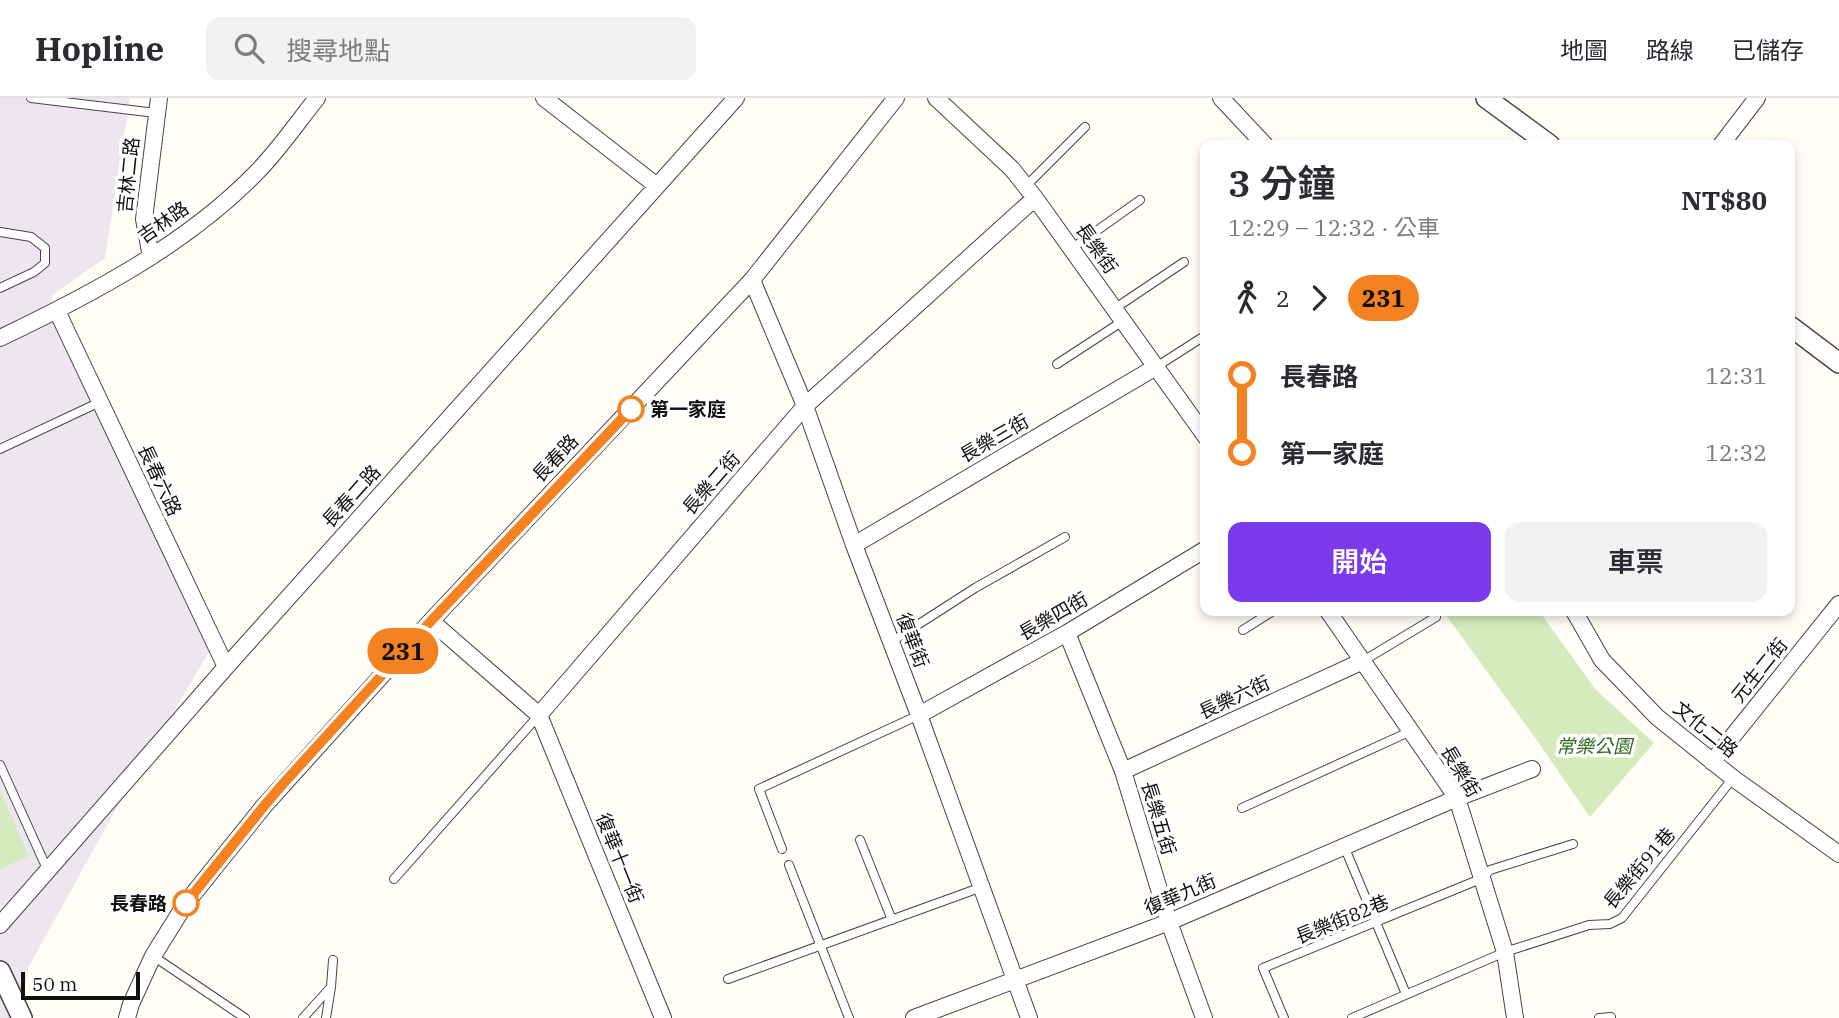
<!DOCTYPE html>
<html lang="zh-TW">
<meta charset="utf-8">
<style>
:root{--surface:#fff;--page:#f2f2f3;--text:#2b2b33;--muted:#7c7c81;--line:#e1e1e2;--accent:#7c3aed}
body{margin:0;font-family:"IBM Plex Serif","Noto Sans TC",serif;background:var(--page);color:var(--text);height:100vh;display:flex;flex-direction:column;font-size:26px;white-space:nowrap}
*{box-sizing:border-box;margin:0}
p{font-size:23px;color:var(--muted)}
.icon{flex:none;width:38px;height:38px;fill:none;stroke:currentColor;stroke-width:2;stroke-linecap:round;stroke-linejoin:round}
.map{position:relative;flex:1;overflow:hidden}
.details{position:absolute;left:1200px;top:42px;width:595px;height:476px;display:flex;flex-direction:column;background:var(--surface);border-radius:14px;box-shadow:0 4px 10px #0003}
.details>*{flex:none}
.badge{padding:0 14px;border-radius:23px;font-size:24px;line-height:46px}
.scale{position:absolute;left:21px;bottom:18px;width:119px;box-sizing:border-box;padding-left:7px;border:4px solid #111;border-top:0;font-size:19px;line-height:24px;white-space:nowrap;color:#111;-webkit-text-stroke:5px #fff;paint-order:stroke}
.map>.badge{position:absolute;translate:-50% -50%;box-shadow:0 0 0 4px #fff}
.legs{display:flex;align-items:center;gap:10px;height:77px;padding:0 28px;font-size:23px}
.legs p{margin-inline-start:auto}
.overview{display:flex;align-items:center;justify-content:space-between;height:119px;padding:0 28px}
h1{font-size:38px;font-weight:600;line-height:52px}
.button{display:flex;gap:14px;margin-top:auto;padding:14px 28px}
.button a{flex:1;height:80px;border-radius:14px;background:var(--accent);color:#fff;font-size:28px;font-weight:600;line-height:80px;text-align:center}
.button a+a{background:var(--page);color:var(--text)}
ul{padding:0 28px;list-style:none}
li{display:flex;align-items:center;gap:24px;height:77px;font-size:26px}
li i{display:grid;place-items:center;width:10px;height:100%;margin:0 9px;background:currentColor}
li i::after{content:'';width:18px;height:18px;margin:-9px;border:5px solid;border-radius:50%;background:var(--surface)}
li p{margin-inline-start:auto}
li:first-child i{background:linear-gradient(#0000 50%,currentColor 0)}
li:last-child i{background:linear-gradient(currentColor 50%,#0000 0)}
header{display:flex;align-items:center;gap:42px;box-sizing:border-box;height:98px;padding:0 35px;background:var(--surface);border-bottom:2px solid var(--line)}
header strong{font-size:33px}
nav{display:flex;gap:38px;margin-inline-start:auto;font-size:24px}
.search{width:490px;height:63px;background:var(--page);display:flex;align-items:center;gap:18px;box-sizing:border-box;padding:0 24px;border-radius:14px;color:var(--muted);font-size:26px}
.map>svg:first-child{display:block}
.industrial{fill:#eee6ef}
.grass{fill:#d5ebbd}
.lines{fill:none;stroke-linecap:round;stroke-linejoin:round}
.service-casing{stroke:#444;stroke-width:10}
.minor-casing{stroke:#444;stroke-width:18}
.tertiary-casing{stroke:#444;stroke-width:22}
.service{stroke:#fff;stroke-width:8}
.minor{stroke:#fff;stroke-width:16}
.tertiary{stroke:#fff;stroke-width:19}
.line-1-casing{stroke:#fff;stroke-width:16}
.line-1{stroke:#f58220;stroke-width:10}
.stop-1-dot{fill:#fff;stroke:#f58220;stroke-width:3.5}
.labels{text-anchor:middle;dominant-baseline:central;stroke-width:7;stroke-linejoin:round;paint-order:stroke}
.street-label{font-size:19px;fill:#111;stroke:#fff}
.stop-label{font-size:19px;font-weight:bold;fill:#111;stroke:#fff;text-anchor:start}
.park-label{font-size:19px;font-style:italic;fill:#2f6b1f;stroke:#fff}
</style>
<header>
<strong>Hopline</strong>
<div class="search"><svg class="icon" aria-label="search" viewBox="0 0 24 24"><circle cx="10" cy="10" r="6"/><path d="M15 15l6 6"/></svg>搜尋地點</div>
<nav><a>地圖</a><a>路線</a><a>已儲存</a></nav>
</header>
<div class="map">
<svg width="1839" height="920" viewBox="0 0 1839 920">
<rect width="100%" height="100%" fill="#fffdf5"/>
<path class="industrial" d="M0,0H130L105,160L51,198L212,549L116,711L29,868L17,920H0Z"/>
<path class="grass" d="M1443,513H1539L1596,592L1654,645L1590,719L1536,641Z
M0,693L29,758L0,771Z"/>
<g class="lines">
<defs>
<path id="service" d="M31,0L156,15
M1026,88L1085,29
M0,134L31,139L45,150V165L34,174L0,190
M1071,151L1140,102
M1114,211L1184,164
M1057,266L1123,223
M1156,269L1206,237
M0,351L100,304
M1243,532L1273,513
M891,544L975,490L1065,439
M1363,563L1436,519
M0,667L48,773
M1242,710L1411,633
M860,742L892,822
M1344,748L1406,896
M782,751L759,691L919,617
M789,767L849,920
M394,781L539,617
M153,858L245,920
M728,881L982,789
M303,920L331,889L333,862
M326,920L331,889
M1284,920L1263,870L1483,780L1490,772L1573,746
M1352,920L1505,854L1589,827L1610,826L1622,820L1733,680
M1599,920L1611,919"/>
<path id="minor" d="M544,0L657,88
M936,0L1012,71L1035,100L1206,339
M1221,0L1265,47
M1721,47L1757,0
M151,159L144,121L159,0
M752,182L805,308L854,447L919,617L1029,920
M57,213L226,569
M0,240C90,197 186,147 256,75C278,53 297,25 317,0
M854,447L1156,269
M1328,513L1457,700L1505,854L1515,920
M1574,513L1602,562L1657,619L1733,680L1839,756
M431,523L539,617L805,308L1035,100
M1067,535L1123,673L1169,824L1204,920
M539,617L663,920
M919,617L1067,535L1206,451
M1712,664L1839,506
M1123,673L1363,563
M0,827L226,569L736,0
M127,920L131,906L153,858L186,805L264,708L431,523L752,182L896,0
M914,920L1169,824L1457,700L1532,671"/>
<path id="tertiary" d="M1486,0L1550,47
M1790,228L1839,265
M0,873L22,920"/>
</defs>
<use href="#service" class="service-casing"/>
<use href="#minor" class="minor-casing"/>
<use href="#tertiary" class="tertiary-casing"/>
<use href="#service" class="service"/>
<use href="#minor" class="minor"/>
<use href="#tertiary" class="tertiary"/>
</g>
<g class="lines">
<defs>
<path id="line-1" d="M186,805L264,708L282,687L431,523L631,311"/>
</defs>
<use href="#line-1" class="line-1-casing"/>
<use href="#line-1" class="line-1"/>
</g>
<g class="stop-1-dot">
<circle cx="631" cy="311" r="12"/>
<circle cx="186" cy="805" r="12"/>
</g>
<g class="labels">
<g class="street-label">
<text transform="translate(128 77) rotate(-84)">吉林二路</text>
<text transform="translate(163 124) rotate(-35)">吉林路</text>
<text transform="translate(1097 150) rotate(55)">長樂街</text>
<text transform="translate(994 340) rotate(-30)">長樂三街</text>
<text transform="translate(555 360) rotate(-47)">長春路</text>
<text transform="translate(160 382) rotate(65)">長春六路</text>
<text transform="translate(711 385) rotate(-49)">長樂二街</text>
<text transform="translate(351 398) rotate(-48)">長春二路</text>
<text transform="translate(1053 518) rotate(-30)">長樂四街</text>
<text transform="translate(913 542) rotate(69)">復華街</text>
<text transform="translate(1759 572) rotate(-51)">元生二街</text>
<text transform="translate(1234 599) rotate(-25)">長樂六街</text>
<text transform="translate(1706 631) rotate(39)">文化二路</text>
<text transform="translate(1461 673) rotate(59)">長樂街</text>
<text transform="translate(1159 720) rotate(73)">長樂五街</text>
<text transform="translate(620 760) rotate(68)">復華十一街</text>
<text transform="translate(1639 770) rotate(-50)">長樂街91巷</text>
<text transform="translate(1180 796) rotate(-23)">復華九街</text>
<text transform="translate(1342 821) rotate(-22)">長樂街82巷</text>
</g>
<g class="stop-label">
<text x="650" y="311">第一家庭</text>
<text x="167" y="805" text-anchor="end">長春路</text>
</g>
<g class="park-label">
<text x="1594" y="648">常樂公園</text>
</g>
</g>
</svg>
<div class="scale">50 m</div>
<b class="badge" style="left:403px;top:553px;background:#f58220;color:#111">231</b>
<section class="details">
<div class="overview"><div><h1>3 分鐘</h1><p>12:29 – 12:32 · 公車</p></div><b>NT$80</b></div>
<div class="legs"><svg class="icon" aria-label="walk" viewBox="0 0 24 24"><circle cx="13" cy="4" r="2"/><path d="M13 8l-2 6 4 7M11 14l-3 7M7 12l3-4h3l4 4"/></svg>2<svg class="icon" aria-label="forward" viewBox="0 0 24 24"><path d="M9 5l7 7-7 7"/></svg><b class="badge" style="background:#f58220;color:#111">231</b></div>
<ul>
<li><i style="color:#f58220"></i><b>長春路</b><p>12:31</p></li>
<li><i style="color:#f58220"></i><b>第一家庭</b><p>12:32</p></li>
</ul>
<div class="button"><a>開始</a><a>車票</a></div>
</section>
</div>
